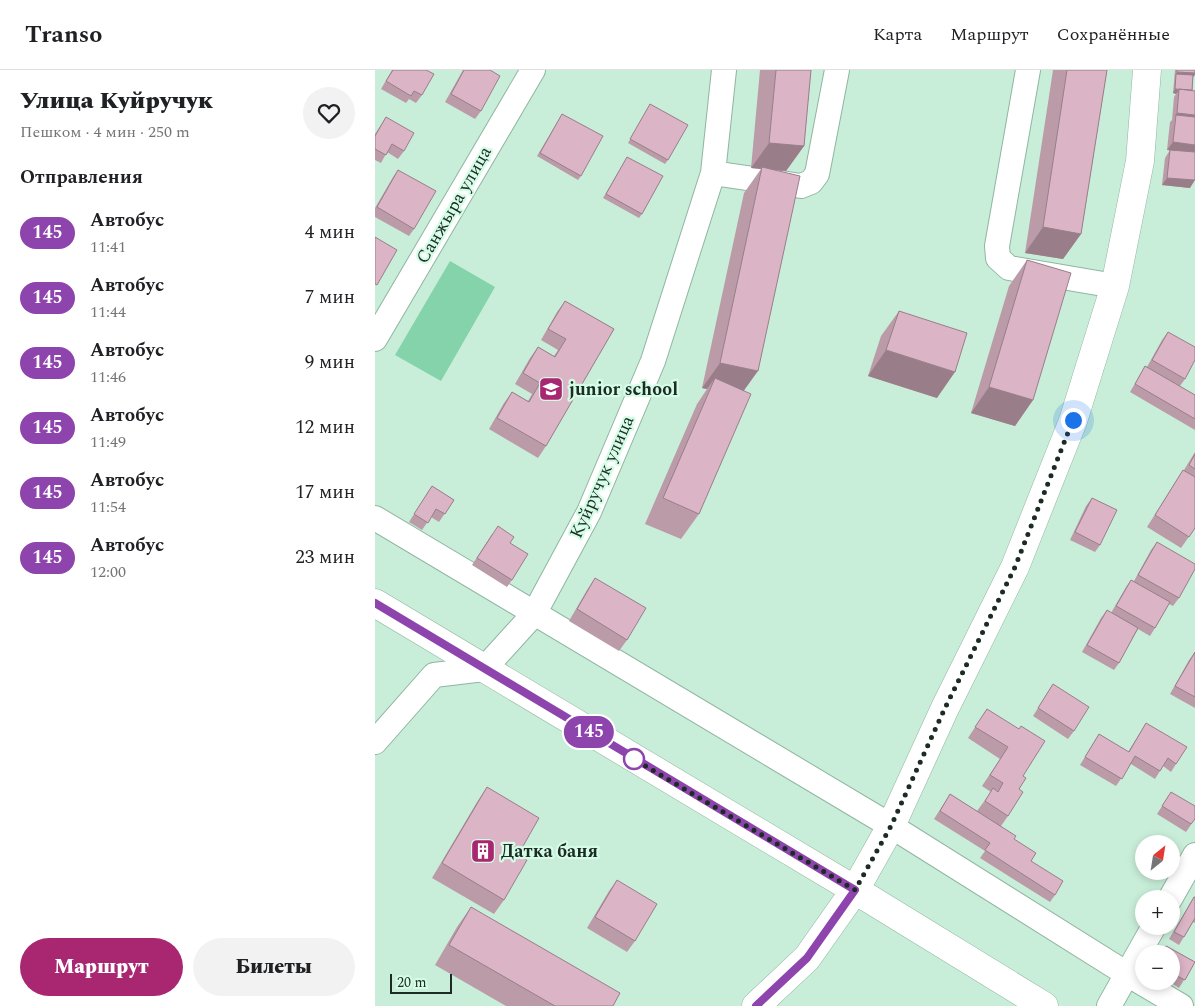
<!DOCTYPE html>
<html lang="ru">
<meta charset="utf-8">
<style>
:root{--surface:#fff;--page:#f2f2f2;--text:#202124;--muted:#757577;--line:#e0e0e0;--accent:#a92671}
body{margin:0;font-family:Spectral,serif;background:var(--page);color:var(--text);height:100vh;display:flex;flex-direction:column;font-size:19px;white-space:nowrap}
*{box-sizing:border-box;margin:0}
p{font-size:16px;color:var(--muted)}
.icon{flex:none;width:28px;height:28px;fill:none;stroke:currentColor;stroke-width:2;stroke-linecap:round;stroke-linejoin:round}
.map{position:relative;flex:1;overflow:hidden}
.drawer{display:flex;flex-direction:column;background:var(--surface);width:375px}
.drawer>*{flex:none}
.badge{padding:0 10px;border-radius:16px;font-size:18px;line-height:32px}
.needle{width:32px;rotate:30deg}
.buttons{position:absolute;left:760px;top:765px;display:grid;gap:10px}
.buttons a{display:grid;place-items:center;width:45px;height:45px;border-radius:50%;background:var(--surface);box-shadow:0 2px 8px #0003;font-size:25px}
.scale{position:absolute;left:15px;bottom:12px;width:62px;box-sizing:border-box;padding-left:5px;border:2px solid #1c2b23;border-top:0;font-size:14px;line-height:18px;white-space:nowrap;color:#1c2b23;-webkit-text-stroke:4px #d5fce6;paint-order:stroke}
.you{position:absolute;width:25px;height:25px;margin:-12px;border:4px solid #fff;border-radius:50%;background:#1a73e8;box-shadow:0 0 0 8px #1a73e833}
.map>.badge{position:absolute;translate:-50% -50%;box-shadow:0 0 0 2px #fff}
h2{padding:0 20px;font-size:19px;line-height:45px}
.round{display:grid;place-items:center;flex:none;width:52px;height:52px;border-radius:26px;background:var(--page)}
.summary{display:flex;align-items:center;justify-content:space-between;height:85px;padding:0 20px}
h1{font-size:24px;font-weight:800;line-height:38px}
.primary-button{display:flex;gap:10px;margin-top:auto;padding:10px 20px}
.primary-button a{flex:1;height:58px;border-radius:30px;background:var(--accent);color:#fff;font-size:20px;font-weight:800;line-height:58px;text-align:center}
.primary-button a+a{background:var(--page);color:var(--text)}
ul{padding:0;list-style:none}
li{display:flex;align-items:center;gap:15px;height:65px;padding:0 20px}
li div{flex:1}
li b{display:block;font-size:19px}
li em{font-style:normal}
li .badge{min-width:55px;font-weight:700;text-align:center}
header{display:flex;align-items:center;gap:30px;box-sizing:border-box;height:70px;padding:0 25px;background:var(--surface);border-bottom:1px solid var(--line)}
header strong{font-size:24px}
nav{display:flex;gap:28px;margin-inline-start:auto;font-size:18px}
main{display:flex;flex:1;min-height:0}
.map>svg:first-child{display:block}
.garden{fill:#84d3aa}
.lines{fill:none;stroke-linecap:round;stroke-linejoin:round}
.street-casing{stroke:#90b5a1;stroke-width:26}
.secondary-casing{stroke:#90b5a1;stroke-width:29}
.street{stroke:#fff;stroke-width:24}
.secondary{stroke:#fff;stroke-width:28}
.wall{fill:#bc9ba9}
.shaded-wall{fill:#997e8a}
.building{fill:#dbb4c5;stroke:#997e8a}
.line-casing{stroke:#fff;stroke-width:11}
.line{stroke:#8e44ad;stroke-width:8}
.walk{stroke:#1c2b23;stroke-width:5;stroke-dasharray:0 9}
.stop-dot{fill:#fff;stroke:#8e44ad;stroke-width:2.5}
.labels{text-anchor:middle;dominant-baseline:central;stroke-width:4.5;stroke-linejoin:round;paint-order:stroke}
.street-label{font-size:18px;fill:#1c2b23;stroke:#d5fce6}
.poi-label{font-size:18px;font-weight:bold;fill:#1c2b23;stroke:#d5fce6;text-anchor:start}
</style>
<header>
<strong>Transo</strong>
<nav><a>Карта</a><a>Маршрут</a><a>Сохранённые</a></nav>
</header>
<main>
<section class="drawer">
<div class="summary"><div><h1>Улица Куйручук</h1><p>Пешком · 4 мин · 250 m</p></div><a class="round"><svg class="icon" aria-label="heart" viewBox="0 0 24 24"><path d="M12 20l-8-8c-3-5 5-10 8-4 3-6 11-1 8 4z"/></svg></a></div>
<h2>Отправления</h2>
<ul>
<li><span class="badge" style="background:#8e44ad;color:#fff">145</span><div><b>Автобус</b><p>11:41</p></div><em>4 мин</em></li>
<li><span class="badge" style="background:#8e44ad;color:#fff">145</span><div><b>Автобус</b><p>11:44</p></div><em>7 мин</em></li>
<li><span class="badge" style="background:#8e44ad;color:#fff">145</span><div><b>Автобус</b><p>11:46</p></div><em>9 мин</em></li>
<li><span class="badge" style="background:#8e44ad;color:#fff">145</span><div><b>Автобус</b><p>11:49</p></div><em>12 мин</em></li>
<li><span class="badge" style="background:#8e44ad;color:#fff">145</span><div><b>Автобус</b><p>11:54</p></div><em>17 мин</em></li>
<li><span class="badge" style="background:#8e44ad;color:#fff">145</span><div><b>Автобус</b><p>12:00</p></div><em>23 мин</em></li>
</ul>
<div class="primary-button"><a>Маршрут</a><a>Билеты</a></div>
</section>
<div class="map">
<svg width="820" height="936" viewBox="0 0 820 936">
<rect width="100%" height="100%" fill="#c8eed9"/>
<path class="garden" d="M75,191L120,217L66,311L20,285Z"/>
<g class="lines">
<defs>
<path id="street" d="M653,0L622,176L623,188L634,198L740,216
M338,103L426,116L436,112L442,104L462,0
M0,269L158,0
M0,448L516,756L752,904L806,936
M0,672L59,605L109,599L159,544L214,442L278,291L338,103L349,0
M795,829L820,785
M734,936L779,856"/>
<path id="secondary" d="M0,533L480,820L669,936
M381,936L432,888L480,820L516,756L570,638L640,497L698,351L740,216L765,91L772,0"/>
</defs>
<use href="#street" class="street-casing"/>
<use href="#secondary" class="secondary-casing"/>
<use href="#street" class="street"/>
<use href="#secondary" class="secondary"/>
</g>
<path class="wall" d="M17,0H51L47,25L41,33L34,29L31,33L6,19Z
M88,0H115L106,41L100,49L70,32Z
M385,0H436L429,76L411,101L402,100L369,321L324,444L306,469L270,454L322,334L332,319L327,318L369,123L386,99L376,98Z
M678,0H732L706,164L688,189L650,183Z
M800,0H820L818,7L815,118L787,115L790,88L795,80H792L795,52L797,50L799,27L801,24L798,23Z
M275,34L293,90L290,94L253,73Z
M187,44L206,106L203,110L162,86Z
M11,47L29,81L23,89L12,82L6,93L0,90V64Z
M252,87L267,144L264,148L228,128Z
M23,100L39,159L34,166L0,147V138L18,107Z
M652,190L658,330L640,356L596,343L634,216Z
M190,231L239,259L171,376L163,388L114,359L129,333L137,322L153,331L157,324L140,314L155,288L163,277L179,286L183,280L166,270L182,242Z
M524,241L562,328L493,306L506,266Z
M793,262L810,309L805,316L820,325V360L755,322L770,296L772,297L787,270Z
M820,382V458L806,478L772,457L801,411L808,400H809Z
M57,416L79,430L64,452L56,447L47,460L34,452Z
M717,428L725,475L720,482L695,470L711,436Z
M117,464L135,473L137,510L132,517L97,495Z
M782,472L804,528L798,536L794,534L780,558L775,566L763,559L744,593L739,600L707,582L726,548L732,540L736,543L751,517L756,510L759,511L776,480Z
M220,508L252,570L244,581L194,551L212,520Z
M820,582V638L795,624L814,590Z
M678,614L699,661L693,669L658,646Z
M612,639L648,706L644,719L633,746L626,756L639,769L656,791L680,825L675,832L605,788L610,781L559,749L575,724L602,741L616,722L607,716L625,689L593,668Z
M771,653L801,694L796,702L788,696L780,709L756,694L741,716L705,695L724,664L753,682Z
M112,717L143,785L129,830L119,844L57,808L102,732Z
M796,722L820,749L811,762L782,744Z
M242,810L260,871L252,882L212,858L234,821Z
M819,827H820V853L818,852L804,875L794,869L814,835Z
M96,837L238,936H131L60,895L82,857Z
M791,876L820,892L804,918L793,911H796V884H786Z"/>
<path class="shaded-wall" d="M802,2L820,3V5L818,7L801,6V4L800,6Z
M800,19L804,20L801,24L798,23Z
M802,43L820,45V53L800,45Z
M798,72L820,75V83L792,80Z
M394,73L429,76L411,101L387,99V97L386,99L376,98Z
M792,108L820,110L815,118L787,115Z
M668,157L706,164L688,189L650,183Z
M511,280L580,302L562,328L493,306Z
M345,293L383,301L365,326L340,308L332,319L327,318Z
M614,317L658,330L640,356L596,343Z"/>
<path class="building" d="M18,0H51L59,4L47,25L39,21L36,26L11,11Z
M89,0H115L125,6L106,41L76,24Z
M401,0H436L429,76L394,73Z
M692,0H732L706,164L668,157Z
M802,0H820V3L802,2Z
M801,4L818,5L817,20L800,19Z
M804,19L820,21V45L802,43Z
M275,34L313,55L293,90L255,69Z
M187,44L228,66L206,106L165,83Z
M801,45L820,47V75L798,72Z
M11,47L39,63L29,81L17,74L11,85L0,79V66Z
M795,80L820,82V110L792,108Z
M252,87L288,106L267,144L231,124Z
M387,97L425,106L383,301L345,293Z
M23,100L61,121L39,159L2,137Z
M0,167L22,180L2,215L0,214Z
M652,190L696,203L658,330L614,317Z
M190,231L239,259L171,376L122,348L137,322L154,332L165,313L148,303L163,277L180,287L191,269L173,259Z
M524,241L592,263L580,302L511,280Z
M793,262L820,277V290L810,309L777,290Z
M770,296L820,325V349L760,314Z
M340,308L376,324L324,444L288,428Z
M820,384V399L814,395Z
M808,400L820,407V458L814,467L780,445Z
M57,416L79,430L70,444L61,439L53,453L39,444Z
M717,428L742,440L725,475L700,462Z
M123,456L139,467L135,473L153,484L137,510L102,488Z
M782,472L820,494V499L804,528L763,505Z
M220,508L271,538L252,570L202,539Z
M756,510L795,532L780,558L741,536Z
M732,540L763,558L744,593L712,575Z
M820,582V627L800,616Z
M678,614L714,637L699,661L663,638Z
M612,639L644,659L646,656L670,671L648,706L651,708L644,719L648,722L633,746L610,731L618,718L623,722L628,713L615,705L633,677L600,657Z
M771,653L812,677L801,694L793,688L785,701L760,686L747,709L710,687L724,664L754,682Z
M112,717L164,748L143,785L152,790L129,830L67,793Z
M796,722L820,736V749L816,754L787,736Z
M575,724L641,766L639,769L661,783L656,791L688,811L680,825L610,780L615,773L565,741Z
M242,810L282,834L260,871L220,847Z
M819,827H820V848L809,867L799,862Z
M96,837L245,923L238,936H180L74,875Z
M791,876L820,892L810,910L796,903V884H787Z"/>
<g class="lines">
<defs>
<path id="line" d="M0,533L480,820L432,888L381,936"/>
</defs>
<use href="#line" class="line-casing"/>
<use href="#line" class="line"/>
<path class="walk" d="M259,689L257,688L480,820L516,756L570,638L640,497L698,350"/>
</g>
<defs>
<symbol id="school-square" viewBox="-11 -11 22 22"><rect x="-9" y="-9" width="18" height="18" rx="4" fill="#a92671" stroke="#d5fce6"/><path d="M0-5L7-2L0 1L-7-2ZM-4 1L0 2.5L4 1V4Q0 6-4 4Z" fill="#fff"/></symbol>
<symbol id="building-square" viewBox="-11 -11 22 22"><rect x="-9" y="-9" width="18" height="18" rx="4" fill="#a92671" stroke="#d5fce6"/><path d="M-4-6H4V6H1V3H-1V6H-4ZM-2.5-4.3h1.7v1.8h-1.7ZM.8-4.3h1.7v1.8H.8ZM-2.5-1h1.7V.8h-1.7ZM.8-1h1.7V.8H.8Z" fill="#fff"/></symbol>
</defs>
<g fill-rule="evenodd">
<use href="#school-square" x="162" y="305" width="28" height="28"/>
<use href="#building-square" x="94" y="767" width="28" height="28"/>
</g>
<circle class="stop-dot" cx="259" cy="689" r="10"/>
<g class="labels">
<g class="street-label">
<text transform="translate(79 135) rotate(-60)">Санжыра улица</text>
<text transform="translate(227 407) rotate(-66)">Куйручук улица</text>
</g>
<g class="poi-label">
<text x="194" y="319">junior school</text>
<text x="126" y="781">Датка баня</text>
</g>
</g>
</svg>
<div class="buttons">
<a><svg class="needle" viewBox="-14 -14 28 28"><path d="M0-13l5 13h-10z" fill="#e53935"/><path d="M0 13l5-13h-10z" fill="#757577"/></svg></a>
<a>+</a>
<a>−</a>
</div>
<div class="scale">20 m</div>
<div class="you" style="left:698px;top:350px"></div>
<b class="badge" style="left:214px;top:662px;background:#8e44ad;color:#fff">145</b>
</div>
</main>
